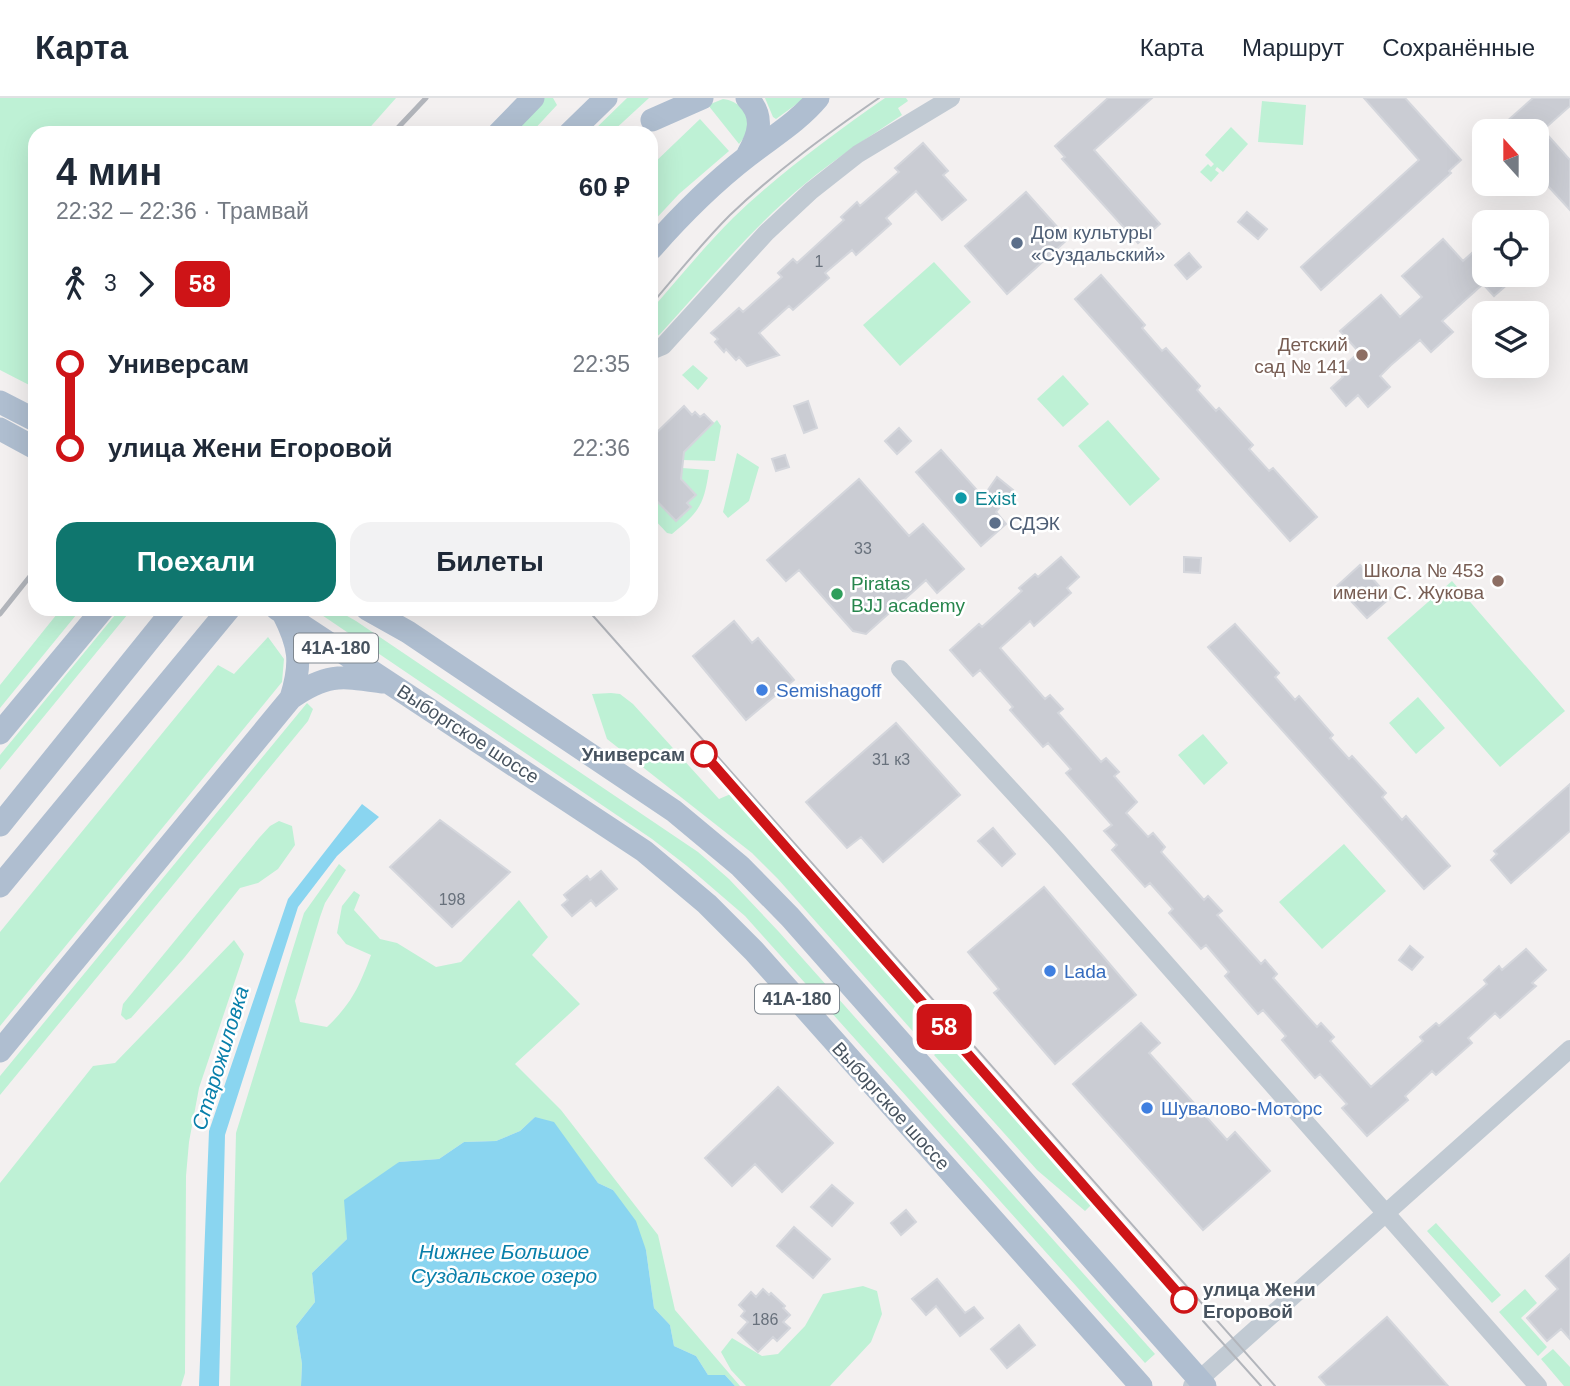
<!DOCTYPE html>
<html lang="ru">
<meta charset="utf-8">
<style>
:root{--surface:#fff;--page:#f2f2f3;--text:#1f2937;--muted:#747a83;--line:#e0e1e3;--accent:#0f766e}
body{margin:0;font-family:Arial,sans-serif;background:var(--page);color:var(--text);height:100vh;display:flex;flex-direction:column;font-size:26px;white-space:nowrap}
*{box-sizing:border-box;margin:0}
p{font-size:23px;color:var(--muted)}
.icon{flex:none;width:38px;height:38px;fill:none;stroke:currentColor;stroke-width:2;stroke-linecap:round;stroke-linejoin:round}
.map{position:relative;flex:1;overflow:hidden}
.drawer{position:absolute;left:28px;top:28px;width:630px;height:490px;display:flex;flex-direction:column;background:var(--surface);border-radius:21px;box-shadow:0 7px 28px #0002}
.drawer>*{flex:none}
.badge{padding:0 14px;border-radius:10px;font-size:24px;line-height:46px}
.needle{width:46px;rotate:339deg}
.controls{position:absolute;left:1472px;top:21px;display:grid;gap:14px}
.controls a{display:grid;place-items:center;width:77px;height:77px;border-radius:14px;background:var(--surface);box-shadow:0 7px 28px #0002;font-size:35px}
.map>.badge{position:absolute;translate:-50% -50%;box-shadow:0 0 0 4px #fff}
.legs{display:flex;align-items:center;gap:10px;height:77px;padding:0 28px;font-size:23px}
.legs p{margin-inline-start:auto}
.overview{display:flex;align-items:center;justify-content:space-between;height:119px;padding:0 28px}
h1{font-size:38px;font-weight:800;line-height:52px}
.button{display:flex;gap:14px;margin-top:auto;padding:14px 28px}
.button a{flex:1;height:80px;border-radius:21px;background:var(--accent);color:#fff;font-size:28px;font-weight:800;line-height:80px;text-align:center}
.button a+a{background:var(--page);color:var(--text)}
ul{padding:0 28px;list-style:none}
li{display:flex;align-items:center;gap:24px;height:84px;font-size:26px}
li i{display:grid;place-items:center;width:10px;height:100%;margin:0 9px;background:currentColor}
li i::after{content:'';width:18px;height:18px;margin:-9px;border:5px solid;border-radius:50%;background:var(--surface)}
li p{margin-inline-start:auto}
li:first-child i{background:linear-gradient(#0000 50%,currentColor 0)}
li:last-child i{background:linear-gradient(currentColor 50%,#0000 0)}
header{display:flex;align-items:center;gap:42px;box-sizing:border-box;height:98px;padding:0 35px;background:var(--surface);border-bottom:2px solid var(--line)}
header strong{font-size:33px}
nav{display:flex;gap:38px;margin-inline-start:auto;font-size:24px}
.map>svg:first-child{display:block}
.green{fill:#bef1d5}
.water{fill:#8ad5f0}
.building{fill:#caccd3;stroke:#d4d6dc;stroke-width:2}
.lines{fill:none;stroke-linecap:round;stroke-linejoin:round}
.minor{stroke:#c1cad3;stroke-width:18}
.major{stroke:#afbed0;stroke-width:23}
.tram{stroke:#b2b5bb;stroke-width:2}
.rail{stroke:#b2b5bb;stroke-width:5}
.line-1-casing{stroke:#fff;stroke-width:16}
.line-1{stroke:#ce1417;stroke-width:10}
.service-dot{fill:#5c6f8a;stroke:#fff;stroke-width:2.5}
.education-dot{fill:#8d6e63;stroke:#fff;stroke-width:2.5}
.culture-dot{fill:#0f9aa8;stroke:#fff;stroke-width:2.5}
.leisure-dot{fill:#2e9e5b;stroke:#fff;stroke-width:2.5}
.shop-dot{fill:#3f7fe0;stroke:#fff;stroke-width:2.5}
.stop-1-dot{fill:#fff;stroke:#ce1417;stroke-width:3.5}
.labels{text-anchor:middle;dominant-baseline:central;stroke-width:5;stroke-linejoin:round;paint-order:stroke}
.number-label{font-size:16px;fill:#68717c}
.shield{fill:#fff;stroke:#7e878f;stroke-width:2}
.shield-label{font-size:18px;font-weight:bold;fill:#47535f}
.service-label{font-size:19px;fill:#4e5e75;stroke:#fff;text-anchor:start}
.education-label{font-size:19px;fill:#785e54;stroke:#fff;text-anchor:end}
.culture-label{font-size:19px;fill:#0d838f;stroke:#fff;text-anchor:start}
.leisure-label{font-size:19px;fill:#27864d;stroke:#fff;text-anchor:start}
.shop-label{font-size:19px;fill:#366cbe;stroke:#fff;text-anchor:start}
.street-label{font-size:19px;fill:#47535f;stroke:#fff}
.stop-label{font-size:19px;font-weight:bold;fill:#47535f;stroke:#fff;text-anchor:end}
.water-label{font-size:21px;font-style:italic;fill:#087faa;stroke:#fff}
</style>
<header>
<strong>Карта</strong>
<nav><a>Карта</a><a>Маршрут</a><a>Сохранённые</a></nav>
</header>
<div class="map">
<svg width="1570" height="1288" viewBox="0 0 1570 1288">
<rect width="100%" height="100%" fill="#f3f0f0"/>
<path class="green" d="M0,0H396L365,35H35V290L0,272Z
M544,0H553L557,7L531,35H511Z
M627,0H649L611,35H591Z
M765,0H805L776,21L773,19Z
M885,0H906L908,3L898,10L902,17C869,39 836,60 806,85C752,129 707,185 660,236L651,243V212C678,181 704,149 733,120C780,75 832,37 885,0Z
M723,1C747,4 756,28 739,46L708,7Z
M1262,3L1306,7L1303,47L1258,44Z
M700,21L729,53L679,96L651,126V68Z
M1231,29L1248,46L1223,74L1217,69L1215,72L1219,75L1211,84L1200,74L1208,66L1211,69L1214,66L1205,57Z
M934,164L971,204L900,268L863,227Z
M693,267L708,280L698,292L682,277Z
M1063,277L1089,306L1063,329L1037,301Z
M717,322L721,328L715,363L683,362L684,354Z
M1108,322L1160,381L1130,408L1078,348Z
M737,355L759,369L749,403L728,420L723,414Z
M682,370L709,372C704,407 700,413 672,436L667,435L651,418V397L676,423L691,409L687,405L696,397L681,381Z
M1452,483L1565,613L1500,669L1387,540Z
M61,511H81L0,610V587Z
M120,511H132L0,672V657Z
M313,511H335L356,523L698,754L729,781L779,834L1155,1256L1145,1265L745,818L687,768L652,741Z
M268,539L284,561L282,584L0,928V834L218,567L234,576Z
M611,595L620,596L633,606L719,701L733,695L935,922L917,938L778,781L752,755L607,641L592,596Z
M1418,599L1445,630L1416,656L1389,625Z
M307,605L313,611L308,623L0,997V978Z
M1203,636L1228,665L1204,687L1178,657Z
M279,723L292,728L295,747L278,771L258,785L240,790L184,860L131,920L126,922L121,917L123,906L259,740L270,728Z
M1344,746L1386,793L1322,851L1279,804Z
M339,766L346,772L325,805L320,819L295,903L300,924L327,929C352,905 359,889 371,857L346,846L337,835L342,808L354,793L360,797L354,812L380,841L397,845L436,869L461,864L519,802L548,839L532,857L580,906L515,966L561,1012L658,1137L675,1212L740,1288H735L725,1277H708L696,1258L674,1248L670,1227L654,1210L646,1152L613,1092L598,1085L582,1064L535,1019L520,1033L496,1043L464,1044L439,1061L399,1064L347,1141L312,1175L315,1204L296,1228L302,1266L301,1288H230L236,1035L304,815Z
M234,842L244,856L199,990L189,1044L186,1078L185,1275L181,1288H0V1085L93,968L115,965Z
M952,940L1095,1103L1085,1113L1037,1072L934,957Z
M1436,1125L1501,1197L1492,1205L1427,1133Z
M863,1188L877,1193L882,1216L871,1244L830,1288H746L731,1272L721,1254L732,1240L762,1258L778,1256L805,1228L823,1196Z
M1525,1191L1537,1205L1521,1220L1547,1249L1538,1258L1499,1214Z
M1553,1251L1570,1269V1288H1564L1541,1261Z"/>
<path class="water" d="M362,706L379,719L337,758L298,809L225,1037L219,1288H199L209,1033L288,801Z
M535,1019L554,1024L598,1085L613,1092L636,1123L646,1152L654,1210L670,1227L674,1248L696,1258L708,1277H725L735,1288H301L302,1266L296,1228L315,1204L312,1175L347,1141L344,1102L399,1064L439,1061L464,1044L496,1043L520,1033Z"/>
<path class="building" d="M1108,0H1152L1094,52L1160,126L1138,145L1062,61L1065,59L1055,48Z
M1364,0H1405L1461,62L1449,73L1451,75L1321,192L1301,169L1419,62Z
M1533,0H1570V8L1543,32L1570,62V112L1536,75V33H1496Z
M923,45L948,73L943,77L966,102L942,122L916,93L886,120L891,126L856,157L852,152L825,175L829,180L793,212L789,208L759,235L779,257L747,268L739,259L736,262L726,251L724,254L715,244L718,241L711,235L739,210L743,214L782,179L778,175L793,161L797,165L844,122L841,119L857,104L860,108L899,74L895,70Z
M1026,94L1068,141L1007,196L965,148Z
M1247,114L1267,131L1258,141L1238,124Z
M1443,141L1463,163L1484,144V177H1518L1494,198L1483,186L1442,223L1453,234L1431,254L1420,242L1391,267L1380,278L1390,289L1368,309L1358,297L1346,308L1331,290L1343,279L1338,274L1359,254L1340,233L1381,197L1400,219L1422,199L1402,178Z
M1189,155L1201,169L1187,181L1175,167Z
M1101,177L1145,227L1142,230L1162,253L1166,250L1200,288L1197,292L1216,313L1219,310L1253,347L1249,351L1269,373L1273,370L1317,419L1290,443L1075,201Z
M808,303L817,330L804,335L794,308Z
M684,308L692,317L695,314L700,319L704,316L713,325L684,354L681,381L696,397L687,405L691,409L676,423L651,397V340Z
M899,330L911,343L897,356L885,343Z
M941,352L983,399L997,379L1013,392L996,414L1006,426L981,448L916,374Z
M785,357L789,369L776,373L772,361Z
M859,381L909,438L923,426L964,471L937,495L926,482L866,536L853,533L799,472L786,483L767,462Z
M1061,459L1079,479L1067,490L1071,495L1034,528L1030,523L1000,550L1045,601L1050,597L1063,611L1058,615L1101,664L1106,660L1119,674L1114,678L1137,704L1126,715L1148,739L1153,735L1165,749L1161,754L1204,802L1208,798L1222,813L1217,817L1261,866L1265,862L1277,876L1273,880L1317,929L1321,925L1334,939L1330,943L1371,989L1423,943L1420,939L1436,925L1439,928L1487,886L1484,882L1499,868L1502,872L1526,851L1546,872L1532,885L1536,888L1500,920L1495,915L1468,940L1472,945L1436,977L1432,973L1405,998L1408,1002L1367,1038L1342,1010L1347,1006L1320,976L1315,980L1282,942L1286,938L1263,912L1258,916L1225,878L1229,874L1206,847L1201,851L1169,815L1173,811L1150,785L1145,789L1112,752L1117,747L1104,733L1112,727L1066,675L1071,671L1048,645L1043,649L1010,612L1013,609L980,572L973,578L950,552L979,526L982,529L1022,493L1019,490L1035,476L1038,479Z
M1184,459L1201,460L1200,475L1184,474Z
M1360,467L1390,500L1367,520L1337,488Z
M734,523L752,545L758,540L794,582L746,622L693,558Z
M1235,526L1279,575L1275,579L1295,602L1299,598L1333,637L1330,640L1349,661L1352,658L1386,695L1382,699L1402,722L1406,718L1450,768L1424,791L1208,549Z
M896,625L960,697L883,764L861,739L847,750L806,704Z
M1570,686V733L1511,785L1491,762L1497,756L1494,753Z
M440,722L510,774L452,829L390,769Z
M993,730L1015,756L1002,768L978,743Z
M601,773L617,791L596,808L591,802L572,818L562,807L568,802L564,797L587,778L590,782Z
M1044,789L1136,897L1055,966L994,895L999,891L968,854Z
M1410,848L1423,859L1412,872L1399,862Z
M1141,925L1160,945L1149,955L1227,1042L1235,1034L1270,1073L1203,1132L1073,986Z
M778,989L833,1045L782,1094L755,1066L732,1088L705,1060Z
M832,1087L853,1105L832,1128L811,1109Z
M906,1112L916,1124L901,1137L891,1125Z
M794,1129L830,1161L813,1180L777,1148Z
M1570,1156V1241L1561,1231L1547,1243L1527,1220L1558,1191L1546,1178Z
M937,1181L965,1215L974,1209L983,1220L960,1238L936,1208L926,1217L912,1201Z
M763,1191L769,1197L771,1195L785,1208L783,1210L790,1217L783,1224L790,1230L777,1243L773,1239L758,1254L738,1235L748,1224L741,1218L745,1213L739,1207L751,1194L756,1199Z
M1387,1219L1448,1288H1327L1319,1279Z
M1019,1227L1035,1247L1007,1270L991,1251Z"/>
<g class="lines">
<path class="minor" d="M651,253L663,248L766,135L811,93L858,56L951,0
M900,571L1057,742L1538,1288
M1192,1288L1570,951"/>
<path class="major" d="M747,0C765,18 759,37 748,56
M652,22L702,0
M499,35L533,0
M570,35L606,0
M651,151C680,118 713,85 748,58C772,39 798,24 818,0
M0,304L35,322
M0,331L35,350
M277,511L644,753L707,806L754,853L1141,1288
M367,511L408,534L674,713L740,768L790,819L1205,1288
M283,515C300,548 302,565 291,600
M0,635L103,511
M0,727L174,511
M0,788L229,511
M0,953L291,600C327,575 340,578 383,584"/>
<path class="tram" d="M651,207C677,176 702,145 730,117C776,73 827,36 879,0
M587,511L1275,1288
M1203,1223L1261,1288"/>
<path class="rail" d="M393,35L426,0
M0,516L35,472"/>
</g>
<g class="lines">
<defs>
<path id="line-1" d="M704,656L1184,1202"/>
</defs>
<use href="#line-1" class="line-1-casing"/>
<use href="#line-1" class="line-1"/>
</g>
<g class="service-dot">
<circle cx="1017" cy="145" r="7"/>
<circle cx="995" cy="425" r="7"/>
</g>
<g class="education-dot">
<circle cx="1362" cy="257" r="7"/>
<circle cx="1498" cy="483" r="7"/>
</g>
<circle class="culture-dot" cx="961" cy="400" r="7"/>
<circle class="leisure-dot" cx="837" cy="496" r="7"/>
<g class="shop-dot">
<circle cx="762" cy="592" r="7"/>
<circle cx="1050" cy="873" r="7"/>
<circle cx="1147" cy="1010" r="7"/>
</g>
<g class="stop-1-dot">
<circle cx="704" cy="656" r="12"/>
<circle cx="1184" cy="1202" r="12"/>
</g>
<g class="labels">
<g class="number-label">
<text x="819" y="163">1</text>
<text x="863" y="450">33</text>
<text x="891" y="661">31 к3</text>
<text x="452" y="801">198</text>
<text x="765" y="1221">186</text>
</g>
<g class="shield">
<rect x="294" y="535.5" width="84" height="29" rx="5"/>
<rect x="755" y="886.5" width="84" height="29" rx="5"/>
</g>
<g class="shield-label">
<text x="336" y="550">41А-180</text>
<text x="797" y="901">41А-180</text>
</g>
<g class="service-label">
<text x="1031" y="134">Дом культуры<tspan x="1031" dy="22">«Суздальский»</tspan></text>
<text x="1009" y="425">СДЭК</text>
</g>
<g class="education-label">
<text x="1348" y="246">Детский<tspan x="1348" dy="22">сад № 141</tspan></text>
<text x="1484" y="472">Школа № 453<tspan x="1484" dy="22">имени С. Жукова</tspan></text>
</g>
<g class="culture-label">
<text x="975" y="400">Exist</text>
</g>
<g class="leisure-label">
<text x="851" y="485">Piratas<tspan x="851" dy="22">BJJ academy</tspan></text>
</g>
<g class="shop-label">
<text x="776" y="592">Semishagoff</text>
<text x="1064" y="873">Lada</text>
<text x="1161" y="1010">Шувалово-Моторс</text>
</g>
<g class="street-label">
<text transform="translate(468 636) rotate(33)">Выборгское шоссе</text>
<text transform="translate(891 1008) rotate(48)">Выборгское шоссе</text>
</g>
<g class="stop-label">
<text x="685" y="656">Универсам</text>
<text x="1203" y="1191" text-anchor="start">улица Жени<tspan x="1203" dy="22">Егоровой</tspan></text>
</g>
<g class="water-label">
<text transform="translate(220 960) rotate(-73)">Старожиловка</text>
<text x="504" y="1153">Нижнее Большое<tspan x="504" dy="24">Суздальское озеро</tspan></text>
</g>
</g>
</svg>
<div class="controls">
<a><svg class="needle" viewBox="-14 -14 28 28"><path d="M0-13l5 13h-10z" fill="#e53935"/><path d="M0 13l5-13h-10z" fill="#747a83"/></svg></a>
<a><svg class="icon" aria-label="locate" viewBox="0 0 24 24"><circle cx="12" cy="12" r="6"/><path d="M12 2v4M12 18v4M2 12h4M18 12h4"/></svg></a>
<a><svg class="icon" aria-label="layers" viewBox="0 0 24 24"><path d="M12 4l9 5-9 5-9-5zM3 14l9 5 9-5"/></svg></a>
</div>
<b class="badge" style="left:944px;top:929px;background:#ce1417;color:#fff">58</b>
<section class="drawer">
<div class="overview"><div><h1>4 мин</h1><p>22:32 – 22:36 · Трамвай</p></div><b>60 ₽</b></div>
<div class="legs"><svg class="icon" aria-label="walk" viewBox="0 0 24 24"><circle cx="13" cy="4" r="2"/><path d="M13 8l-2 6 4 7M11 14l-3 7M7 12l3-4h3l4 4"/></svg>3<svg class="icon" aria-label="forward" viewBox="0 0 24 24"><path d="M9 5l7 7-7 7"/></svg><b class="badge" style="background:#ce1417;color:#fff">58</b></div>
<ul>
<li><i style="color:#ce1417"></i><b>Универсам</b><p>22:35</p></li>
<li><i style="color:#ce1417"></i><b>улица Жени Егоровой</b><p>22:36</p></li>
</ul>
<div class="button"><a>Поехали</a><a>Билеты</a></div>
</section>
</div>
